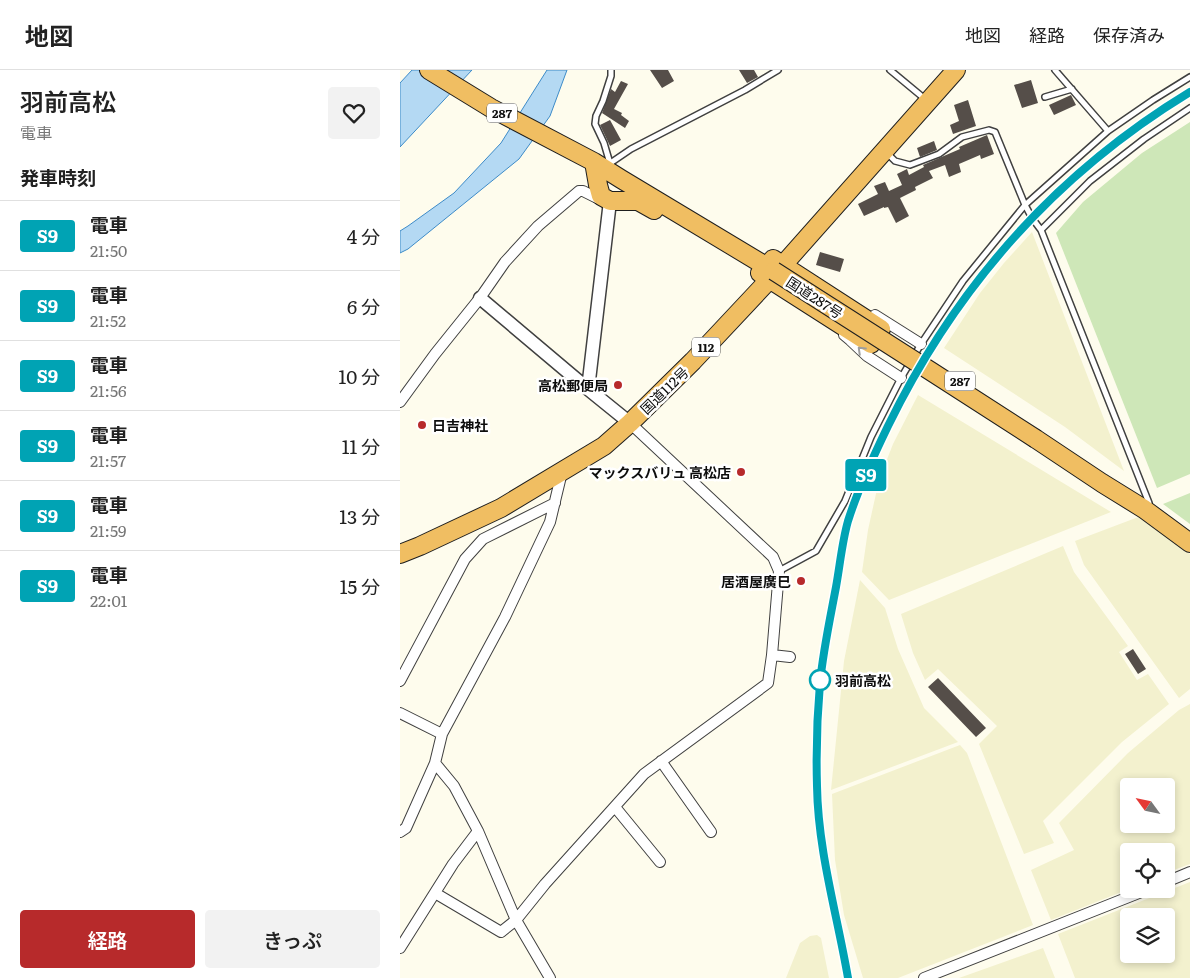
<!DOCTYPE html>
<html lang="ja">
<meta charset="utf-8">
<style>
:root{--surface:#fff;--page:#f2f2f2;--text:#222;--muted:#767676;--line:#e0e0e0;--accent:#b72a2b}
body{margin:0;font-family:Literata,"Noto Sans JP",serif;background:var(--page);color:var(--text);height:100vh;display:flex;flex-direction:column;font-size:19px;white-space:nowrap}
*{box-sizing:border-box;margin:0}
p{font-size:16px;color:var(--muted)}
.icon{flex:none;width:28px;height:28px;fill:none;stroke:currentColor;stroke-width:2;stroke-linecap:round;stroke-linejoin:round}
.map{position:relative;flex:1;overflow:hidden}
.sheet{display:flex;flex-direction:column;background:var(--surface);width:400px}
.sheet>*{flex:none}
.badge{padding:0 10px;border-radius:4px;font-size:18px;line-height:32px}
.needle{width:32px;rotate:303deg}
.buttons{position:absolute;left:720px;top:708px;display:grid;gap:10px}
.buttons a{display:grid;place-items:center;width:55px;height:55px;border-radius:5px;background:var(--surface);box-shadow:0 2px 8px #0003;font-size:25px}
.map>.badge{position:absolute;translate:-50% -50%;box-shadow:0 0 0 2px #fff}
h2{padding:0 20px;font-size:19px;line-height:45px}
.round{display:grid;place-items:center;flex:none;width:52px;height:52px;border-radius:5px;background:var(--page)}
.headline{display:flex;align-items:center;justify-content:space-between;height:85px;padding:0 20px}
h1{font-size:24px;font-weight:600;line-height:38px}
.button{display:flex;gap:10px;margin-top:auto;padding:10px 20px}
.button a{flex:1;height:58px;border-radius:5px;background:var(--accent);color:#fff;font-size:20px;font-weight:600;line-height:58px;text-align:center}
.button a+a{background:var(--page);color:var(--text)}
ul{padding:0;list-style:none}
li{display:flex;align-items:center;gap:15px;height:70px;padding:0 20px;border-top:1px solid var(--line)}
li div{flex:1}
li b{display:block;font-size:19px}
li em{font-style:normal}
li .badge{min-width:55px;font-weight:700;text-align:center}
header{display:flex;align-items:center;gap:30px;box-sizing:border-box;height:70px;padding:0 25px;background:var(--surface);border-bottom:1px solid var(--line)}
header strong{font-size:24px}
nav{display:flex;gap:28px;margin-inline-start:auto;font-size:18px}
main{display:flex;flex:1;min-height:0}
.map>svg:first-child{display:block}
.farmland{fill:#f3f1ce;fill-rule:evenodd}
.green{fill:#cee7b8}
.water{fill:#b4d9f3;stroke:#3d8bc8}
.building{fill:#554e49}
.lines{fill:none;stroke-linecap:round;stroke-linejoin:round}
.service-casing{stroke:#404040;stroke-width:8}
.minor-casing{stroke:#404040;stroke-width:12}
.tertiary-casing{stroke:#404040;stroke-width:15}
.trunk-casing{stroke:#1e1e1e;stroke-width:20}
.service{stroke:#fff;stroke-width:5}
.minor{stroke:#fff;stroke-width:10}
.tertiary{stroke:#fff;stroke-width:12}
.trunk{stroke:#f0be62;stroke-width:18}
.rail-casing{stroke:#b72a2b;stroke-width:4.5}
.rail{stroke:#fff;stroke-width:2.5;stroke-dasharray:8;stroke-linecap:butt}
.trunk-bridge-casing{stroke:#1e1e1e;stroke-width:20;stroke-linecap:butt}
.trunk-bridge{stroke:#f0be62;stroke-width:18}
.oneway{stroke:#9e9e9e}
.line-casing{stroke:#fff;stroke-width:11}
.line{stroke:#00a3b4;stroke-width:8}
.poi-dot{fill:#b72a2b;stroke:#fff;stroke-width:2}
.stop-dot{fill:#fff;stroke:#00a3b4;stroke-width:2.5}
.labels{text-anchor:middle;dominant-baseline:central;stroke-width:5;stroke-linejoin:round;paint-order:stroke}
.shield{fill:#fff;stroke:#565656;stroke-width:1}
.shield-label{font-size:12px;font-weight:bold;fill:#0d0d0d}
.street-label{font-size:14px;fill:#0d0d0d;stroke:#fff}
.poi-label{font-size:14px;font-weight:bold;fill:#0d0d0d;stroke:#fff;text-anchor:end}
.stop-label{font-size:14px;font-weight:bold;fill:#0d0d0d;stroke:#fff;text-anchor:start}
</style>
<header>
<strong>地図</strong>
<nav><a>地図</a><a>経路</a><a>保存済み</a></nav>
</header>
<main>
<section class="sheet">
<div class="headline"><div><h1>羽前高松</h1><p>電車</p></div><a class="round"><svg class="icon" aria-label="heart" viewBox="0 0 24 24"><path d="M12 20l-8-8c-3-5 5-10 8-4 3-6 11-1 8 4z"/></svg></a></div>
<h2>発車時刻</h2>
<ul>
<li><span class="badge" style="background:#00a3b4;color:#fff">S9</span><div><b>電車</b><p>21:50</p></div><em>4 分</em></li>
<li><span class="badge" style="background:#00a3b4;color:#fff">S9</span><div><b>電車</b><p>21:52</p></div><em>6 分</em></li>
<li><span class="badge" style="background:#00a3b4;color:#fff">S9</span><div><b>電車</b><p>21:56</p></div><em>10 分</em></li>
<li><span class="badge" style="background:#00a3b4;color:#fff">S9</span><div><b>電車</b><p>21:57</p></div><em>11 分</em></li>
<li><span class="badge" style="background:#00a3b4;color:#fff">S9</span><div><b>電車</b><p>21:59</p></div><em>13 分</em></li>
<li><span class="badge" style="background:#00a3b4;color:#fff">S9</span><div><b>電車</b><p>22:01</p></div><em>15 分</em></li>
</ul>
<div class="button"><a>経路</a><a>きっぷ</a></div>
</section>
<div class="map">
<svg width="790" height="908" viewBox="0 0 790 908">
<rect width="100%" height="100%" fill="#fefced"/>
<path class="farmland" d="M632,162L724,401L665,357L544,278L580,223L604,193Z
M518,325L711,442L489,530L462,502L468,460L479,410L493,374Z
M741,446L790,484V619L779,628L684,495L675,471Z
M663,476L674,502L728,576L719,582L737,610L748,604L769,634L722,672L643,751L654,773L624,784L579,674L597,656L538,599L525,610L513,583L501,544Z
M460,510L485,538L498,579L524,638L558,672L431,720L444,591Z
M790,634V794L766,803V781H729V819L651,850L631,800L674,780L659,753L728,683L779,640ZM729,716H766V754H729Z
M560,675L567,683L633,855L498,908H463L444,845L435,790L432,724Z
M790,812V908H675L658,864ZM729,846H766V884H729Z
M417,865L421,868L429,908H386L400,873L410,866Z
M643,878L655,908H559Z"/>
<path class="green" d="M790,52V404L757,418L656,163L683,132L742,83Z
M790,423V454L763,434Z"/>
<path class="water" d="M12,0H72L0,77V13Z
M147,0H167L150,46L119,89L8,179L0,183V161L8,156L54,123L101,73Z"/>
<path class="building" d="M250,0H268L274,11L262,18Z
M339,0H354L358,7L347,13Z
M631,10L638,33L622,38L614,15Z
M221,11L228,14L214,39L222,43L221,45L229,51L225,58L202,43L211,19L215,22Z
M671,25L676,35L654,45L649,35Z
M568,30L576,56L553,64L550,55L559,51L554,35Z
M210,50L221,70L210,76L200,55Z
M587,65L594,84L581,89L580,85L559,94L561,102L549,107L545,95L529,101L533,108L515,117L516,120L500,128L509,146L496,153L488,137L484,138V137L464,146L458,134L478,124L474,116L485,112L489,121L502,115L497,104L507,99L509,105L524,97L523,95L560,79L559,77Z
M534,71L537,80L520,87L517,78Z
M420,182L444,189L440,202L416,195Z
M733,579L746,599L738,604L725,584Z
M538,608L586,658L576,667L528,617Z"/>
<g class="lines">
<defs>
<path id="service" d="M490,0L525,29
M655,0L708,61
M645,27L672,19
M486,82L495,91L510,95L539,84L562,67L589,60L595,62L625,135L632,148L641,160L656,198L749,433L746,437
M209,94L231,79L345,20L378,0
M209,95V90L204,73L195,54L196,46L203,31L211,6V0
M641,160L690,111L744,69L790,38
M379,501L416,481L445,431L471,367L501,308L521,274L563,211L625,135L708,61L753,30L790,7"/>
<path id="minor" d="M475,245L521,274
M444,265L450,270L467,286L501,308
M0,332L35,284L80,228L105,192L138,156L179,121H183L197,128L201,126
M372,585L390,587
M0,611L65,489L83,469L155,433
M0,643L42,664
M261,691L311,762
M215,737L260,792
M78,761L116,850L150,908
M0,762L6,758L35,693
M766,812L790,802
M35,823L101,862L116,850L145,814L244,704L368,613L372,585L379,501L373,487L230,353
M0,878L53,794L78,761L54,716L35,693L42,664L105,547L150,452L162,402
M524,908L749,819"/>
<path id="tertiary" d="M210,131L188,319L230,353
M80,228L188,319"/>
<path id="trunk" d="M29,0L91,38L194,92L221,109L374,201
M194,92L198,115L201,126L210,131H238L254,140
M373,189L481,259
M360,203L471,274
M636,369L702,413L744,439L790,473
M0,484L20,476L101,438L204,376L230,353L293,291L383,195L556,0"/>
</defs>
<use href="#service" class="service-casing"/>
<use href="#minor" class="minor-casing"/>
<use href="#tertiary" class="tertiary-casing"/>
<use href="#trunk" class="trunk-casing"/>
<use href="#service" class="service"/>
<use href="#minor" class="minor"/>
<use href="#tertiary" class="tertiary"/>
<use href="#trunk" class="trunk"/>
<defs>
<path id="rail" d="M448,908C437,844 418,781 417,716C416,682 417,647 420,613C423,581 430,548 436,517C440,495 442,472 448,451C459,417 475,384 490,352C538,255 601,172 682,100C715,70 752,45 790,22"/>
</defs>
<use href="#rail" class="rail-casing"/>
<use href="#rail" class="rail"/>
<defs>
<path id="trunk-bridge" d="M374,201L532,302L636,369"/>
</defs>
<use href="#trunk-bridge" class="trunk-bridge-casing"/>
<use href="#trunk-bridge" class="trunk-bridge"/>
</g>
<defs><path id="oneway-chevron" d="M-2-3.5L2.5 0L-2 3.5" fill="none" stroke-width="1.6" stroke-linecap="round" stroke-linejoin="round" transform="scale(1.25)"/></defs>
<use class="oneway" href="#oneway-chevron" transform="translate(461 280) rotate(-136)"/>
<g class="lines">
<defs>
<path id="line" d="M448,908C437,844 418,781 417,716C416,682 417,647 420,613C423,581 430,549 436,517C440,495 442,472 448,451C458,419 473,387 488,356C557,215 655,104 790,22"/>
</defs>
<use href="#line" class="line-casing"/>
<use href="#line" class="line"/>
</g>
<g class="poi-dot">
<circle cx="218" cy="315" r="5"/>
<circle cx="22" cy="355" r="5"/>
<circle cx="341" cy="402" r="5"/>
<circle cx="401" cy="511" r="5"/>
</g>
<circle class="stop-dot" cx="420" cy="610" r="10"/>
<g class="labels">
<g class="shield">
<rect x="87" y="33.5" width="30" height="19" rx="4"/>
<rect x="292" y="267.5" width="28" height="19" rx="4"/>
<rect x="545" y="301.5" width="30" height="19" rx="4"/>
</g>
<g class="shield-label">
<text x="102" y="43">287</text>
<text x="306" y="277">112</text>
<text x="560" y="311">287</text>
</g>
<g class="street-label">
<text transform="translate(415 227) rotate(33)">国道287号</text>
<text transform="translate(264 320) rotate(-44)">国道112号</text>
</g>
<g class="poi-label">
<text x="208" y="315">高松郵便局</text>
<text x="32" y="355" text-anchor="start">日吉神社</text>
<text x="331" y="402">マックスバリュ 高松店</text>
<text x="391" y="511">居酒屋廣巳</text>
</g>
<g class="stop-label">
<text x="435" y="610">羽前高松</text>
</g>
</g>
</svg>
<div class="buttons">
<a><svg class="needle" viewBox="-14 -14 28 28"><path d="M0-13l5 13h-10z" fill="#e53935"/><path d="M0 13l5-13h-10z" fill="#767676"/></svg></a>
<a><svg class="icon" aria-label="locate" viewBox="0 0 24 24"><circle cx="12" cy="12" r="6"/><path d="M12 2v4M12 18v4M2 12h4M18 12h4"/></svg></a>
<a><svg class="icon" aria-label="layers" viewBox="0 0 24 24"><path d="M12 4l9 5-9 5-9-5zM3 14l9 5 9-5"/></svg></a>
</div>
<b class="badge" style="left:466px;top:405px;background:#00a3b4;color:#fff">S9</b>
</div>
</main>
